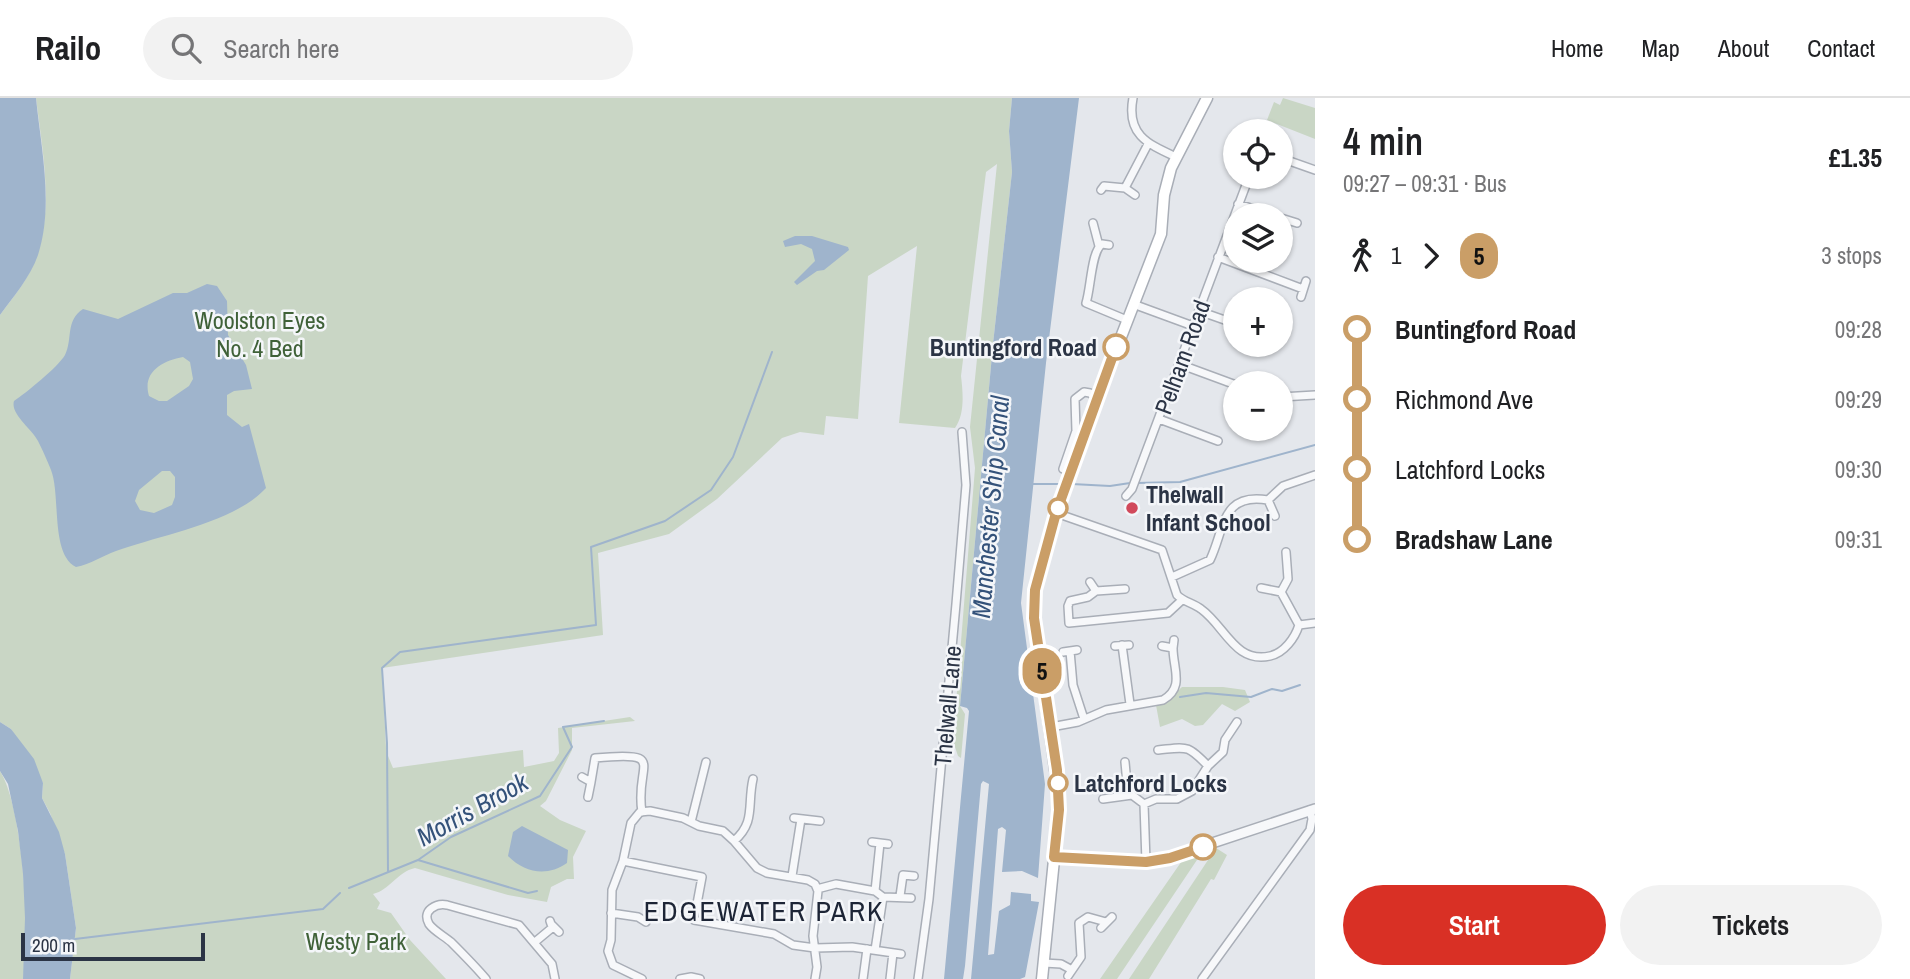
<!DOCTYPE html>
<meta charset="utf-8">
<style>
:root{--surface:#fff;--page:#f2f2f2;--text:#202124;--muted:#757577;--line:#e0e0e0;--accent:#d93025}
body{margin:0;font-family:"Archivo Narrow",sans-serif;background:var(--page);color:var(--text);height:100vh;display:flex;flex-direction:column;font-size:26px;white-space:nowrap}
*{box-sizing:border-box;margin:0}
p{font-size:23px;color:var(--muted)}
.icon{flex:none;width:38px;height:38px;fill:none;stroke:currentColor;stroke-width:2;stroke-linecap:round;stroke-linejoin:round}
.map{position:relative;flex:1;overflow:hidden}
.side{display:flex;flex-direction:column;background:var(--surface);width:595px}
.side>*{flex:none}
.badge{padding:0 14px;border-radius:23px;font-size:24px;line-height:46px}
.fabs{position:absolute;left:1223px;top:21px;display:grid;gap:14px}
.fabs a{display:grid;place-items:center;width:70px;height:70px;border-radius:50%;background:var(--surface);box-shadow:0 2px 5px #0004;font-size:35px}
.scale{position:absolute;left:21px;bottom:18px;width:184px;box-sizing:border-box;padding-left:7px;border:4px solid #2b3445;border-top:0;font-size:19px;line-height:24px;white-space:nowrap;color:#2b3445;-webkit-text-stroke:5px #f4f6f9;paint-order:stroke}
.map>.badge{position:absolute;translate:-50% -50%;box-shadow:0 0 0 4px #fff}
.legs{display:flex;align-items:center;gap:10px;height:77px;padding:0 28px;font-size:23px}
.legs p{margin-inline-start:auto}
.head{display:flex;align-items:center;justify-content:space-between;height:119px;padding:0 28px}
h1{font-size:38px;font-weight:600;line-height:52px}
.button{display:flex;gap:14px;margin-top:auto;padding:14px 28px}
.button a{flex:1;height:80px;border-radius:42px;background:var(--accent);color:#fff;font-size:28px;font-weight:600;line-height:80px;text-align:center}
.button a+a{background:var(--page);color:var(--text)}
ul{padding:0 28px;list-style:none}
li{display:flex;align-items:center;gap:24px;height:70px;font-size:26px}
li i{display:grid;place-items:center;width:10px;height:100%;margin:0 9px;background:currentColor}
li i::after{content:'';width:18px;height:18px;margin:-9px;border:5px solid;border-radius:50%;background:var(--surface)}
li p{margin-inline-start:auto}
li:first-child i{background:linear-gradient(#0000 50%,currentColor 0)}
li:last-child i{background:linear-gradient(currentColor 50%,#0000 0)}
header{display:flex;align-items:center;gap:42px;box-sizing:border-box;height:98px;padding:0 35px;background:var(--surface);border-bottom:2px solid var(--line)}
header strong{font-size:33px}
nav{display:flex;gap:38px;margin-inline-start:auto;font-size:24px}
.search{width:490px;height:63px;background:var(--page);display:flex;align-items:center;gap:18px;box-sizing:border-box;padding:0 24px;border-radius:38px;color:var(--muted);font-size:26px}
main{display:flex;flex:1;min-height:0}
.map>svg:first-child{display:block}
.green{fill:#c9d6c5}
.water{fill:#9fb4cc;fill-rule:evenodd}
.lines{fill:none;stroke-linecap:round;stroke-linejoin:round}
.stream{stroke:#9fb4cc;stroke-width:2}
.minor-casing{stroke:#a9aeb7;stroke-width:10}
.tertiary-casing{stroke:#a9aeb7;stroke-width:12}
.secondary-casing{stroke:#a9aeb7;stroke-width:13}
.minor{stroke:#f7f8fa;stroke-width:7}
.tertiary{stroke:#f7f8fa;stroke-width:9}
.secondary{stroke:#fff;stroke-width:10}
.line-1-casing{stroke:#fff;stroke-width:16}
.line-1{stroke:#ca9e67;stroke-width:10}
.stop-1-dot{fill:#fff;stroke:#ca9e67;stroke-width:3.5}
.poi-dot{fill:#d1495b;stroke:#f4f6f9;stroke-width:2.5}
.labels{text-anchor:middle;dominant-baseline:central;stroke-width:5;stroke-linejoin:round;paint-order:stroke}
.park-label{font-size:24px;fill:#3f6138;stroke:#f4f6f9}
.stop-label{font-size:24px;font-weight:bold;fill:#2b3445;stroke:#f4f6f9;text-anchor:end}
.street-label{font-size:24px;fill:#2b3445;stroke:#f4f6f9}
.poi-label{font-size:24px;font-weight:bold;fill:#2b3445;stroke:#f4f6f9;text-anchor:start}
.water-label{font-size:26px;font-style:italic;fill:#34527a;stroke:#f4f6f9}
.quarter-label{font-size:28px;letter-spacing:2px;fill:#1d2536;stroke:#f4f6f9}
</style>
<header>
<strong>Railo</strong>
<div class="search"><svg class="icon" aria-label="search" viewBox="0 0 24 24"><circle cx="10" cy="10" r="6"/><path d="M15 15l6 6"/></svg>Search here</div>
<nav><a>Home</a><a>Map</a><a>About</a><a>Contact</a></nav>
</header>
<main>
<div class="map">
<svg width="1315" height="881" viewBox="0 0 1315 881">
<rect width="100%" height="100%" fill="#e4e7ec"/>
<path class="green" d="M36,0H1012L1009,33L1012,74L993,246L960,608L965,616L961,660L958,658L953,643L975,370L970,329L997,66L986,74L961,278C963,295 965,316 955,330L899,325L917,148L868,178L858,321L826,318L824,337L800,334L782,340L717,401L669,436L598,455L603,537L382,570L387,669L388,658L393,670L523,652L524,669L554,663L559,655L558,630L630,619L635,623L572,630V652L546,703L540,708L560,722L586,733L573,759L574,781H567L551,789L547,804L508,797L415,770C397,774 390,792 373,796L380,805L377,811L391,815L410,842L446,881H70L76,830L65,756L50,715L42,700L43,685L11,631L0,624V217C13,199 30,180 37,157C54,108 42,50 36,0Z
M1283,0L1315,10V41L1267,22L1274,4L1280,7Z
M1182,589H1223L1245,592L1250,604L1235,613L1222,606L1203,627L1195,628L1182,621L1160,629L1156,607L1167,603Z
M0,673C23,709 31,838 23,881H0Z
M1216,750L1227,757L1214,782L1211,781L1149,881H1129Z
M1203,753L1117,881H1100L1186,757Z"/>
<path class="water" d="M0,0H36C41,50 54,108 38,157C30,180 13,199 0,217Z
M1012,0H1079L1046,265L1021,505L1045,686L1038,780L1022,773L1002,774L1006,732L1002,729L998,731L988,857L994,856L999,813L1010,807L1011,794L1031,796V803L1039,804L1025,879L1020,881H971L989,686L983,683L981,686L965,868L963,881H944L969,613L967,610L960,608L993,246L1012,74L1009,33Z
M795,138H812L848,149L849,152L824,172L817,173L797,187L794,184L815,163L812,151L801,146L785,149L783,143Z
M207,186L217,188L227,203L228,237L246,267L252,291L234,293L227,297V317L242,329L249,326L266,390C234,425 160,437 116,453C102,458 91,466 76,469C50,456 61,397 51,372C48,364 42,351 38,343C32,331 10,316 14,303C26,295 58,269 65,257C73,241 65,223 83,211L118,221L173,195H187ZM183,259L190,264L193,281L189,288L167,303H159L149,298C142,274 162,263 183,259ZM162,373H170L175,379V399L172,407L154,415L140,412L135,403L139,392Z
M0,624L11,631L34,661L43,685L42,700L59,734L65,756L76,830L70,881H23L25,820L23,776L18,733L8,686L0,673Z
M522,728L568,752L567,765C547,779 525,775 508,758L513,734Z"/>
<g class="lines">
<path class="stream" d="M1136,385L1180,384L1315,347
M1033,386H1061
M1072,386L1110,388L1130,385
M1180,599L1206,595L1251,599L1272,591L1282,593L1300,587
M418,762L528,795L537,793
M388,773L387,645L382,570L400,554L596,527L591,449L665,423L711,392L733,359L772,254
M349,790L418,762L451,739L540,698L572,649L563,629L604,623
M75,841L323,811L340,795"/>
<defs>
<path id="minor" d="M1133,0C1126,37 1148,46 1176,59
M1281,60L1315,72
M1125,90L1135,97
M1101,92L1104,88L1125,90L1148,46
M1238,106L1273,117
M1281,120L1297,125
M1093,125L1099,148
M1109,147L1102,146C1091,154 1091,190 1086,205L1127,222
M1218,159L1303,191
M1301,199L1306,183
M1133,206L1193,228
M1199,213L1236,226
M1179,266L1236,287
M1281,299L1315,297
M1159,321L1218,343
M1063,371L1076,333L1075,301L1084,294L1090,295L1097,301
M1126,398L1132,391L1249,79
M1268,402L1283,388L1315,377
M1056,415L1162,452L1177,497C1184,504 1193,505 1201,511C1225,528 1235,566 1270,558C1284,555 1295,540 1299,527L1315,525
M1172,479L1210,462C1225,431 1221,394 1268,402L1275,418
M1090,484L1096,493L1125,491
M1261,490L1281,494L1288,481L1286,454
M1096,493L1088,499L1070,503L1068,508L1069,525L1168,515L1182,502
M1281,494L1299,527
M1122,547L1130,606
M1115,548L1129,547
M1162,548L1173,550L1174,542
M1070,553L1073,587L1084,621
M1063,554L1077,552
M1051,629L1078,624L1106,612L1163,602C1185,589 1173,571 1173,550
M1158,652C1187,649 1187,646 1208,668
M1125,664L1127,686L1132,697
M582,679L591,684L588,699
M591,684L595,660C670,653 634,666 642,714
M1103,701L1132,697L1144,706
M794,720L820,723
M691,724L706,664
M734,743C756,724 747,707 753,681
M872,744L888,746
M623,763L702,779L694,822L774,836L793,847L815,850L852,849L901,856
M1146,764L1144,706L1156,701H1177L1192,693L1208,668L1223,654L1225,642L1237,624
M792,778L801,721
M817,791L836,786L875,793L883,799L911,800
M875,793L880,745
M900,798L903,777L914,778
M611,815L638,819L646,824
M550,823L551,826L559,834
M1101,830L1112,819
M535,844L553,829
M875,852L883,799
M1044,865L1061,866L1072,872
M1068,878L1081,859L1079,825L1088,819L1106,824
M486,881C475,868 463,856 451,844C444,838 434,833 429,826C421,812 437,805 447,807L519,827L552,866L555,881
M642,881L613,867L608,853L611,842L612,792L623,763L631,725L640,714L650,713L683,720L699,728L723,733L734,743L757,770L767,775L808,782L815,786L818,793L813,838L817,869L815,881
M680,881L691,879L700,881
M863,881L867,851
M890,881L893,855
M918,881L929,801L956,506L966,387L962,334
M1202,881L1310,732L1312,721L1310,712"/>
<path id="tertiary" d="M1054,759L1146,764L1170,759L1315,711"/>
<path id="secondary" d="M1042,881L1059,712L1058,692L1034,520L1035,493L1056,415L1097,301L1161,136L1164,97L1171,70L1207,0"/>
</defs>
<use href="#minor" class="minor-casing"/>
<use href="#tertiary" class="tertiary-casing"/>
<use href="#secondary" class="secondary-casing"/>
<use href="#minor" class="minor"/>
<use href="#tertiary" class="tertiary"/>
<use href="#secondary" class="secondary"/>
</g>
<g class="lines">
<defs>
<path id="line-1" d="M1116,249L1056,415L1035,492L1034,520L1057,672L1059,712L1054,759L1146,764L1170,760L1203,749"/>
</defs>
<use href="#line-1" class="line-1-casing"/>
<use href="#line-1" class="line-1"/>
</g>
<g class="stop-1-dot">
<circle cx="1116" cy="249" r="12"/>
<circle cx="1058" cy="410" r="9"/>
<circle cx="1058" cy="685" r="9"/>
<circle cx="1203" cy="749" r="12"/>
</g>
<circle class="poi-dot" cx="1132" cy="410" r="7"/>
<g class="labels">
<g class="park-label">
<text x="260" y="222">Woolston Eyes<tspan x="260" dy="28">No. 4 Bed</tspan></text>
<text x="356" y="843">Westy Park</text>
</g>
<g class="stop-label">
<text x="1097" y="249">Buntingford Road</text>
<text x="1074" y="685" text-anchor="start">Latchford Locks</text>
</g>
<g class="street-label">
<text transform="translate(1182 259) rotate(-70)">Pelham Road</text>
<text transform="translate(947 608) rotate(-85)">Thelwall Lane</text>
</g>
<g class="poi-label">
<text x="1146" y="396">Thelwall<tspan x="1146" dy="28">Infant School</tspan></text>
</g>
<g class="water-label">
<text transform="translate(990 409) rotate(-85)">Manchester Ship Canal</text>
<text transform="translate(472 711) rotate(-29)">Morris Brook</text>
</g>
<g class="quarter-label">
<text x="764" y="813">EDGEWATER PARK</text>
</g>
</g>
</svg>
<div class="fabs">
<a><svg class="icon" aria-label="locate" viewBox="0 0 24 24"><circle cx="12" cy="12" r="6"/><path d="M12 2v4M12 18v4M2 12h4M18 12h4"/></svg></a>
<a><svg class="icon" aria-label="layers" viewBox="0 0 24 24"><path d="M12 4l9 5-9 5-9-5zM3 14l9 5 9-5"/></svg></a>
<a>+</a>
<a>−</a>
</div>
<div class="scale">200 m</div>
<b class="badge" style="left:1042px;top:573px;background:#ca9e67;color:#111">5</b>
</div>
<section class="side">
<div class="head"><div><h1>4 min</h1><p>09:27 – 09:31 · Bus</p></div><b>£1.35</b></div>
<div class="legs"><svg class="icon" aria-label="walk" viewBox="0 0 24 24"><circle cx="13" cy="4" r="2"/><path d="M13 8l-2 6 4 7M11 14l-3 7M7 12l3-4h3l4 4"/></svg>1<svg class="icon" aria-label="forward" viewBox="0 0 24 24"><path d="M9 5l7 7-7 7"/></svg><b class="badge" style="background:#ca9e67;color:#111">5</b><p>3 stops</p></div>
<ul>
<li><i style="color:#ca9e67"></i><b>Buntingford Road</b><p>09:28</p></li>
<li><i style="color:#ca9e67"></i><span>Richmond Ave</span><p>09:29</p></li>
<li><i style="color:#ca9e67"></i><span>Latchford Locks</span><p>09:30</p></li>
<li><i style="color:#ca9e67"></i><b>Bradshaw Lane</b><p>09:31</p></li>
</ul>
<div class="button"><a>Start</a><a>Tickets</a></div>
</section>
</main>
